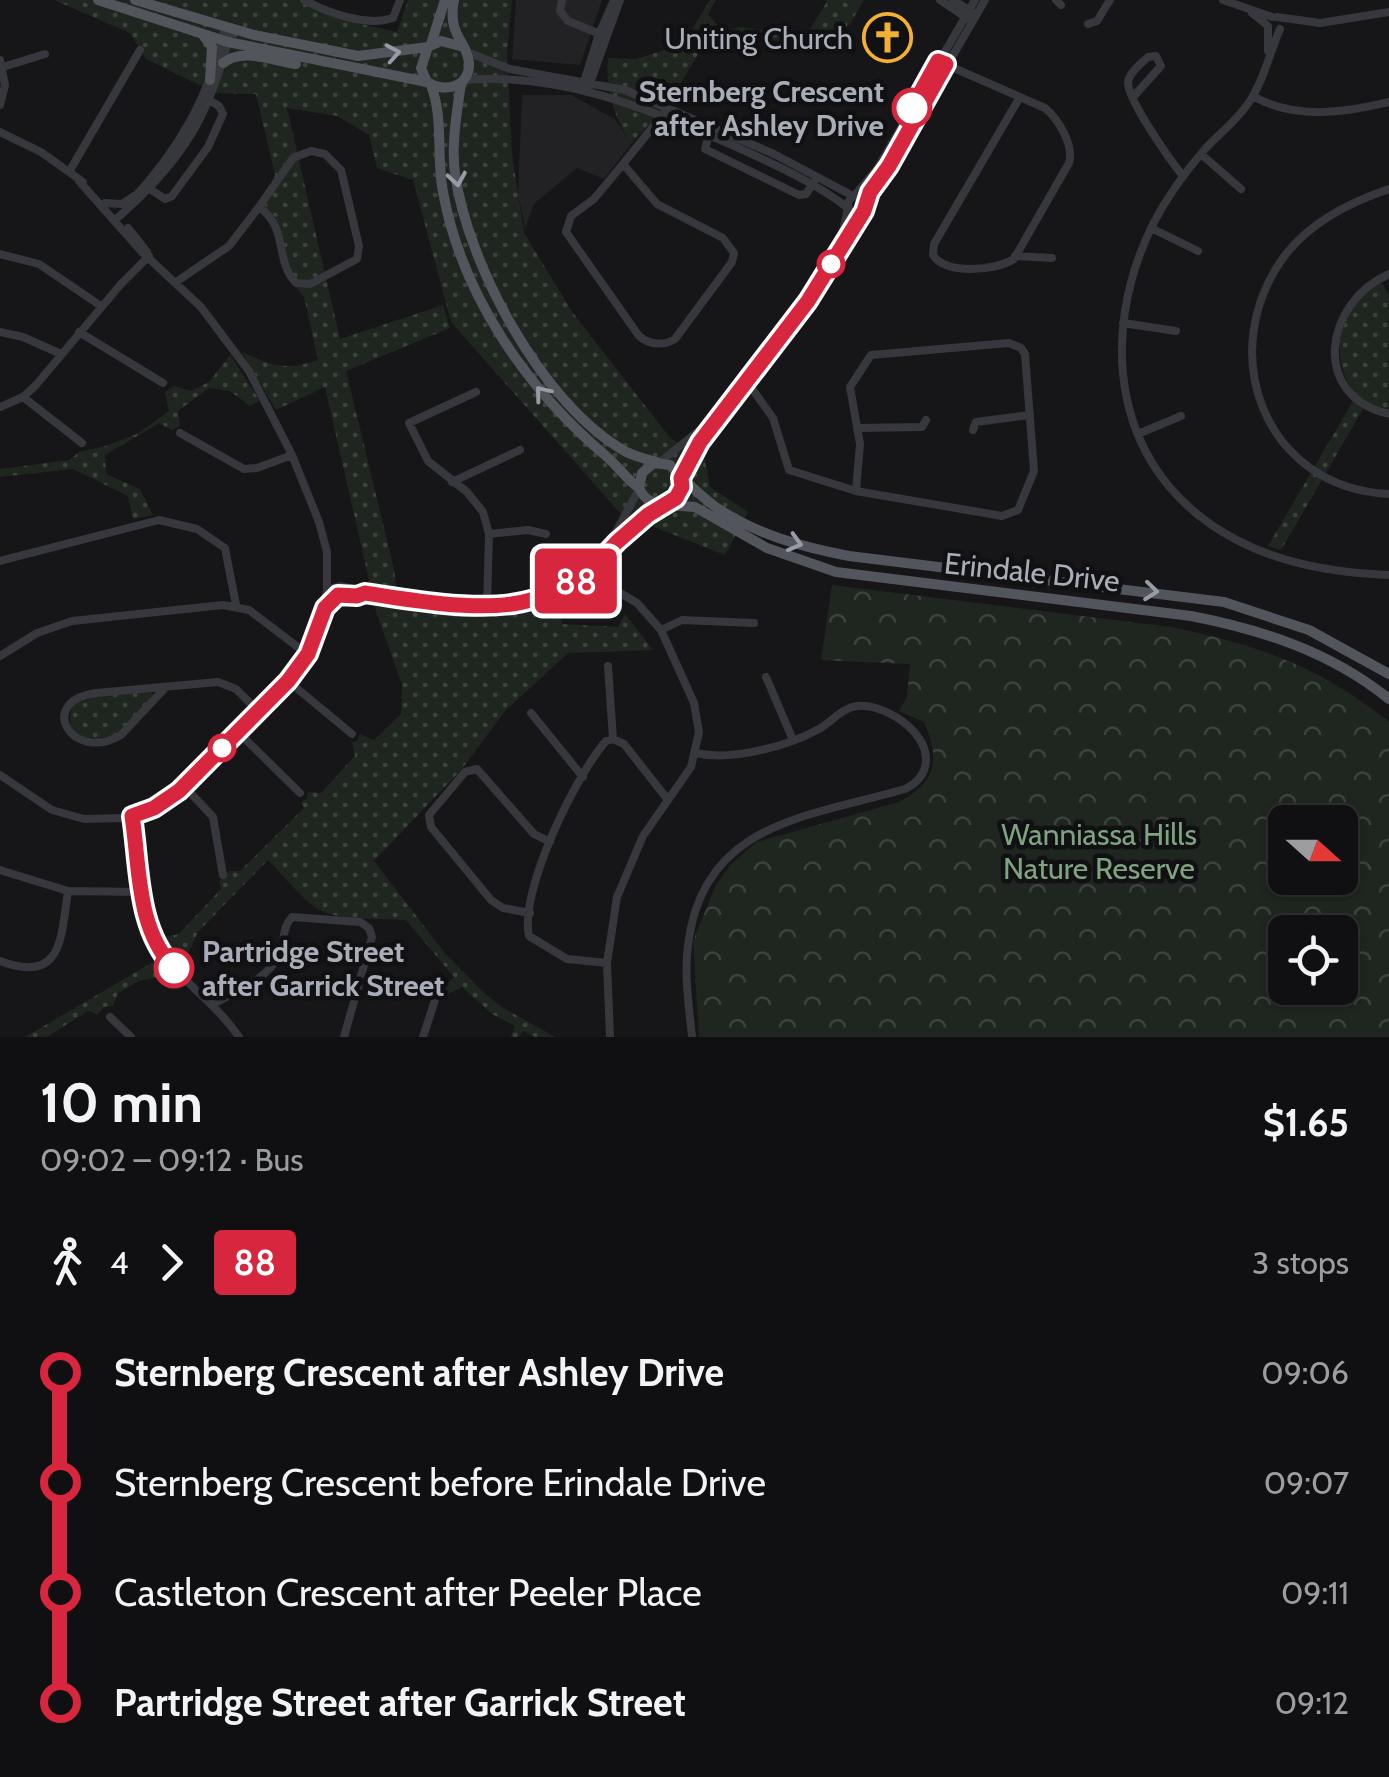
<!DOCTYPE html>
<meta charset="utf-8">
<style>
:root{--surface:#101012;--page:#1e1e20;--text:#f1f3f6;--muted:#9c9d9f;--line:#303032}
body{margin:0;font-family:Cabin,sans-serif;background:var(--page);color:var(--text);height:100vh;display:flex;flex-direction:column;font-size:38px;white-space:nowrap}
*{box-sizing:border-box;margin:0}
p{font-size:32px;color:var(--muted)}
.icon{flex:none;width:55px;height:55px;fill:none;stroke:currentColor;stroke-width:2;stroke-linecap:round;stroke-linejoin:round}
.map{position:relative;height:1037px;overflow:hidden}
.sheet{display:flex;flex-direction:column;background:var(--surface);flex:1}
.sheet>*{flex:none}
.badge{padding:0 20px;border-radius:8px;font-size:35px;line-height:65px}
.needle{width:65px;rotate:111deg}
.tools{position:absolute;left:1268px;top:805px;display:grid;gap:20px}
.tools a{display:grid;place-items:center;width:90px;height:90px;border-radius:15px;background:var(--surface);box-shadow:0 2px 8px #0004,0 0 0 2px var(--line);font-size:50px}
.map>.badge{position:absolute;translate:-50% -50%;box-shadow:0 0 0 5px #fff}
.legs{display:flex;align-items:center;gap:15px;height:110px;padding:0 40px;font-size:32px}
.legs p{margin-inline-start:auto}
.overview{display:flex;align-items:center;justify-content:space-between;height:170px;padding:0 40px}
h1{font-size:55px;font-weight:700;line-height:75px}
ul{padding:0 40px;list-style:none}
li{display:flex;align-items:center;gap:35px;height:110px;font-size:38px}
li i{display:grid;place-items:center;width:15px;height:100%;margin:0 12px;background:currentColor}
li i::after{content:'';width:25px;height:25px;margin:-12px;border:8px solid;border-radius:50%;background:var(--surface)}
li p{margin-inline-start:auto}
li:first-child i{background:linear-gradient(#0000 50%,currentColor 0)}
li:last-child i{background:linear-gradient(currentColor 50%,#0000 0)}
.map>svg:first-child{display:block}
.built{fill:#222225}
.grass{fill:url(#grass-dots)}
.forest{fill:url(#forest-crowns);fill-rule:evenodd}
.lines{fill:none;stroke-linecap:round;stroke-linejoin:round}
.minor{stroke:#37383d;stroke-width:8}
.major{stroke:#53555c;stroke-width:10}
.oneway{stroke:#979ba6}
.line-1-casing{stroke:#fff;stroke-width:22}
.line-1{stroke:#d7263d;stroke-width:15}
.stop-1-dot{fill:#fff;stroke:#d7263d;stroke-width:5}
.labels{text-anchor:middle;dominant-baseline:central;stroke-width:9;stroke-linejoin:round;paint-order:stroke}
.poi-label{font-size:30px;fill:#a8adb8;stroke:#111113;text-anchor:end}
.stop-label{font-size:30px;font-weight:bold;fill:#a8adb8;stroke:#111113;text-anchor:end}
.street-label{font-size:30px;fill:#a8adb8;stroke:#111113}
.park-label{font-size:30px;fill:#7fa381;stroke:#111113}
</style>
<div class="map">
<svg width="1389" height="1037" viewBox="0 0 1389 1037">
<defs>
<pattern id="grass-dots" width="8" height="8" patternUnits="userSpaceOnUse" patternTransform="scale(2.5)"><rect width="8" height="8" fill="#1e261f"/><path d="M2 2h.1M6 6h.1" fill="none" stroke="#3c433d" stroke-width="1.8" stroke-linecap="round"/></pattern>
<pattern id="forest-crowns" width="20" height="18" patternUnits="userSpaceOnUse" patternTransform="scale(2.5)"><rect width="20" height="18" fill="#1e261f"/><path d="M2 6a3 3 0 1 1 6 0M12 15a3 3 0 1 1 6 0" fill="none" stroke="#3c433d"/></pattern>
</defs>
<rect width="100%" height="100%" fill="#161618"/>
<path class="built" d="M516,0H602L580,65L512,59Z
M522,95H571L615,119L631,144L604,179L577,168L534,204L525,229L518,193Z"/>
<path class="grass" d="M54,0H307L343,20L397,32L408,0H512L507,53L512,154L524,233L573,313L671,439L704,455L710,487L748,512L725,555L621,514L451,322L413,180L377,168L369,135L337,116L287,108L340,339L443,305L450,328L346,371L394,569L399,607L507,614L557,597L562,624L618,627L625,614L653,650L568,653L506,710L461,770L374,861L444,952L481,990L500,1006L555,1037H535L523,1031L519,1037H511L515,1026L492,1014L462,987L446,995L442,988L454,977L406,920C381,918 344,922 320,910C304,902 282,873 268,860L198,932L183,964L173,960L157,939L179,934L221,889L219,881L229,871H240L304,808L301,802L307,799L308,792L321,793L355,756L352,742L357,741L360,734L374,740L401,714L402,685L376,611L325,387L276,410L242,352C273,366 285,371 318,360L304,297L294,285L276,218L263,204L275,175L256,94L216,93L146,59L130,33Z
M710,0H716L708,14L723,32L738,27L807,34L828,0H864L850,24L827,41L810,40L799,48L795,44L738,33L704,44L671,100L631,144C614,116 605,91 608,58L636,59L683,44Z
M1381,282L1389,295V411L1366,404L1281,550L1268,546L1356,396C1326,352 1339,311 1381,282Z
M230,355L260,401L250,406L230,391L209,388L178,411L180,426L172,430L159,423L105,455L106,474L140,489L153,515L133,519L128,496L73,469L0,477V469L70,460L79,452L106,446L139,433L169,411L165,392L174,386L191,391L209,382Z
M149,690L155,697C127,727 119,744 75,736C52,687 117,694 149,690Z
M155,961L168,975L139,981L118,993L113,1006L104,1007L98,1014L88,1011L47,1037H25Z"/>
<path class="forest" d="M832,585L1171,627C1258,645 1319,666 1389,722V1037H699L693,941L716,885L731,864L757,842L899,802C936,782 941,761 924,722L899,711L907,697L910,664L821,660ZM1285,822H1340V878H1285ZM1285,932H1340V988H1285Z"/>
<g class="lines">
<path class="minor" d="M304,0C328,13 367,27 393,18L400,0
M562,0L560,11L568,21L600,34
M940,0L968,19
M953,0L972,12
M1056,0L1061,5
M1223,0L1272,17
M1252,13L1268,26V51
M1277,17L1320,23L1389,12
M1088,24L1097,21L1110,0
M1280,29C1269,55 1263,83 1247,105C1235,122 1219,134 1205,149C1185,172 1167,197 1153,224C1096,339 1114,475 1235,539C1281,564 1337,573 1389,575
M467,52L510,69L625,90L774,154L853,196
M0,60L5,85L0,105
M938,61L1045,108C1059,120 1074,145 1069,163L1014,259C995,271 946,275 933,255L934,244L1020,97
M3,67L45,54
M464,80C559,72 647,108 732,145C771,163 813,181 848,208
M583,85L599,34L614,0
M589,86L620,0
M1134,96L1161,66L1156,56L1148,57C1142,63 1128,73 1128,83C1129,102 1170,160 1183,176
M1253,96C1294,120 1344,113 1389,102
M710,131L705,149L799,195L806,194L814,182
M0,132L41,152L83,182
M1201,154L1241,189
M623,164L594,199L571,216L566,232L639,336C649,345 664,346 675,339L732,262L734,253L723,238L657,204L623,164L668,108
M69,172L140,50
M150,189L165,199L172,196L208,147L223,114L219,106L207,99
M1389,189C1350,202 1312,221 1286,254C1213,350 1263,488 1389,494
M848 205a9 9 0 1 1 18 0a9 9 0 1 1-18 0Z
M854,196L877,169L975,0
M131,201C179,150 210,95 225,27
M105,203L122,204L134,196
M866,205L874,185L889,166L985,0
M114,221C183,161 210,117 231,29
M128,228L147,252
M1151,228L1198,251
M0,254L39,264L101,306
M1015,256L1052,258
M1389,274C1325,302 1309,396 1389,414
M176,282L229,246L259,207C289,228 274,260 296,283L310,284L357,259L359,246L341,170L325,154L311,151L293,158L259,207
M787,322L843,231L848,208
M1123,323L1176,331
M0,332L23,337L61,354
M79,332L163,383
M745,379L773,418L789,470L856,491L860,444L850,387L871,355L1009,343L1021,348L1025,354L1034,471L1018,510L1002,516L856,491
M476,392L409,423L428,461L467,492L483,512L489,534L487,606
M23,397L82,443
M0,407L23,397L36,385L121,284L149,256
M857,428L922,427L926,420
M973,430L976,422L1030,415
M180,433L244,469L257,468L292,455
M1138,434L1181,416
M659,463L707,424
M681,478L708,430L797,317L862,213
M452,482L520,450
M489,534L528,530L546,534
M590,559L616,532L639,489
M582 568a9 9 0 1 1 18 0a9 9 0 1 1-18 0Z
M0,561L159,520L197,529L225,548L236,605
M600,566L617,542L664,505
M592,576L637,603L661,630L694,703L699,732L691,767L643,836L617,897L607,963L610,1037
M327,590L340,586L384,596L506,605L534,599L590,576
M327,590L350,596L365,593
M661,630L682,620L754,623
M0,656L37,633L72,621L223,605L249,610L307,654
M608,666L613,739
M766,677L793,740
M288,681L352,734
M166,687L121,735C71,764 36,701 96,693L218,682L236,689L258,711
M531,713L583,777
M238,732L300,793
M0,775L52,810L84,819L124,818L154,808L184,786L299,668L318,633L327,590V552L319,522L292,455L249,371L201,307L142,252L79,181
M184,786L213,817L223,875
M133,816C138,861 135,921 165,958C188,986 218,1006 239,1037
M0,870L68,891L142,892
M530,913L503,908L491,900L431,827L429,815L465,772L477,769L534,834L550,842
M0,961C63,985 61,937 68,891
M607,963L567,959L529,936C519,891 576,775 606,741L613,739L624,744L668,800
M213,1004C236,991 267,980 279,955C285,942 282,927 292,917L360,922L369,928L372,937L344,1037
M110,1017L131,1037
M423,1037L436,997
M692,1037C689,1007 684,975 688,945C703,822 808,817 905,789C917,783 926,773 926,759C926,730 883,703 857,706C841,708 831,723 817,730C786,747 730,761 696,753"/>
<path class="major" d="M98,0L228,42L427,82
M135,0L254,35L358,56L428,47
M454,0C447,36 467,40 469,63C470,88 444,93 427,82L421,68L428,47L441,41L460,46
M203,35L212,47L210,80
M431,44L445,0
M223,63C243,47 273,61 296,64
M461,83C457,113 451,143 455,174C468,265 541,401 621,449C632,456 645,459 657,462
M431,85C444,119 436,156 443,192C462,296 527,389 606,456C618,466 627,480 639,488C651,514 683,507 681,478L670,465L654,463L642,473L639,488
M681,478C694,488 704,499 717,508C758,535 802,547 849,556L1224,602L1309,630L1389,674
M666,505L695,507L767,548L836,572L1191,616C1263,630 1331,652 1389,699"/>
</g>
<defs><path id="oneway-chevron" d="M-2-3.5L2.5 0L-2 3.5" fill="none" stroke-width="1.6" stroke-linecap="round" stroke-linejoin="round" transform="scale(2.5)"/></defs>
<g class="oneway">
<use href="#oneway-chevron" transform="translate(393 53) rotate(-10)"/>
<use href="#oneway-chevron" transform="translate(457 179) rotate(81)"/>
<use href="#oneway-chevron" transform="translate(542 393) rotate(-129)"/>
<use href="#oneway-chevron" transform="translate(795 543) rotate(16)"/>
<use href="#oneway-chevron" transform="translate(1151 591) rotate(6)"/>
</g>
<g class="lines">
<defs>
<path id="line-1" d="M174,968C136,928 140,867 132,816L154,808L179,791L288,681L308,654L325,608L338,595L357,596L365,593C409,600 468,610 512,604C541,600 573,585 598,573L605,555L617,542L648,515L676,498L682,487L681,478L700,442L808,301L864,211L870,192L889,166L946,64L938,61L912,108"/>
</defs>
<use href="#line-1" class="line-1-casing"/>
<use href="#line-1" class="line-1"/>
</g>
<defs>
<symbol id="church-ring" viewBox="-11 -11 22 22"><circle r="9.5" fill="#111113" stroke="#f2b134" stroke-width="1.5"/><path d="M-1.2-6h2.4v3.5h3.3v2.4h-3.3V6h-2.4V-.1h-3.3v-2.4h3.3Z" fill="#f2b134"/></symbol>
</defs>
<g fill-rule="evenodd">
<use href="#church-ring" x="860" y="10" width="55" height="55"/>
</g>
<g class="stop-1-dot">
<circle cx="912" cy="108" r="18"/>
<circle cx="831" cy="264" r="12"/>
<circle cx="222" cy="748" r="12"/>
<circle cx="174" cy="968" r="18"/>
</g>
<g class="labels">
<g class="poi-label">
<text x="853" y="38">Uniting Church</text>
</g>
<g class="stop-label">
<text x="884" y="91">Sternberg Crescent<tspan x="884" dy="34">after Ashley Drive</tspan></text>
<text x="202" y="951" text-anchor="start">Partridge Street<tspan x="202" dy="34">after Garrick Street</tspan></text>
</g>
<g class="street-label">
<text transform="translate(1032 572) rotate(6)">Erindale Drive</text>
</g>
<g class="park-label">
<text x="1099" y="834">Wanniassa Hills<tspan x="1099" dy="34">Nature Reserve</tspan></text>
</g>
</g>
</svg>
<div class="tools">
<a><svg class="needle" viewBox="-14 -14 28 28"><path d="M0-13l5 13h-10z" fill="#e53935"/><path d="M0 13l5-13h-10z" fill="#9c9d9f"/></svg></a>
<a><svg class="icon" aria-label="locate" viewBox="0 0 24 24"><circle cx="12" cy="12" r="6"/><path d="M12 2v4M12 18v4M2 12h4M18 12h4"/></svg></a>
</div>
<b class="badge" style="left:576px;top:581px;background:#d7263d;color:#fff">88</b>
</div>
<section class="sheet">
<div class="overview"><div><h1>10 min</h1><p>09:02 – 09:12 · Bus</p></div><b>$1.65</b></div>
<div class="legs"><svg class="icon" aria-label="walk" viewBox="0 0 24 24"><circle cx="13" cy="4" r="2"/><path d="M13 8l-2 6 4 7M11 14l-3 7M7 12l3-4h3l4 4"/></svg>4<svg class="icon" aria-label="forward" viewBox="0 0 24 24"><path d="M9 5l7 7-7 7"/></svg><b class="badge" style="background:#d7263d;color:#fff">88</b><p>3 stops</p></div>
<ul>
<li><i style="color:#d7263d"></i><b>Sternberg Crescent after Ashley Drive</b><p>09:06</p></li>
<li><i style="color:#d7263d"></i><span>Sternberg Crescent before Erindale Drive</span><p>09:07</p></li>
<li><i style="color:#d7263d"></i><span>Castleton Crescent after Peeler Place</span><p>09:11</p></li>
<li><i style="color:#d7263d"></i><b>Partridge Street after Garrick Street</b><p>09:12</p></li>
</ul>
</section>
